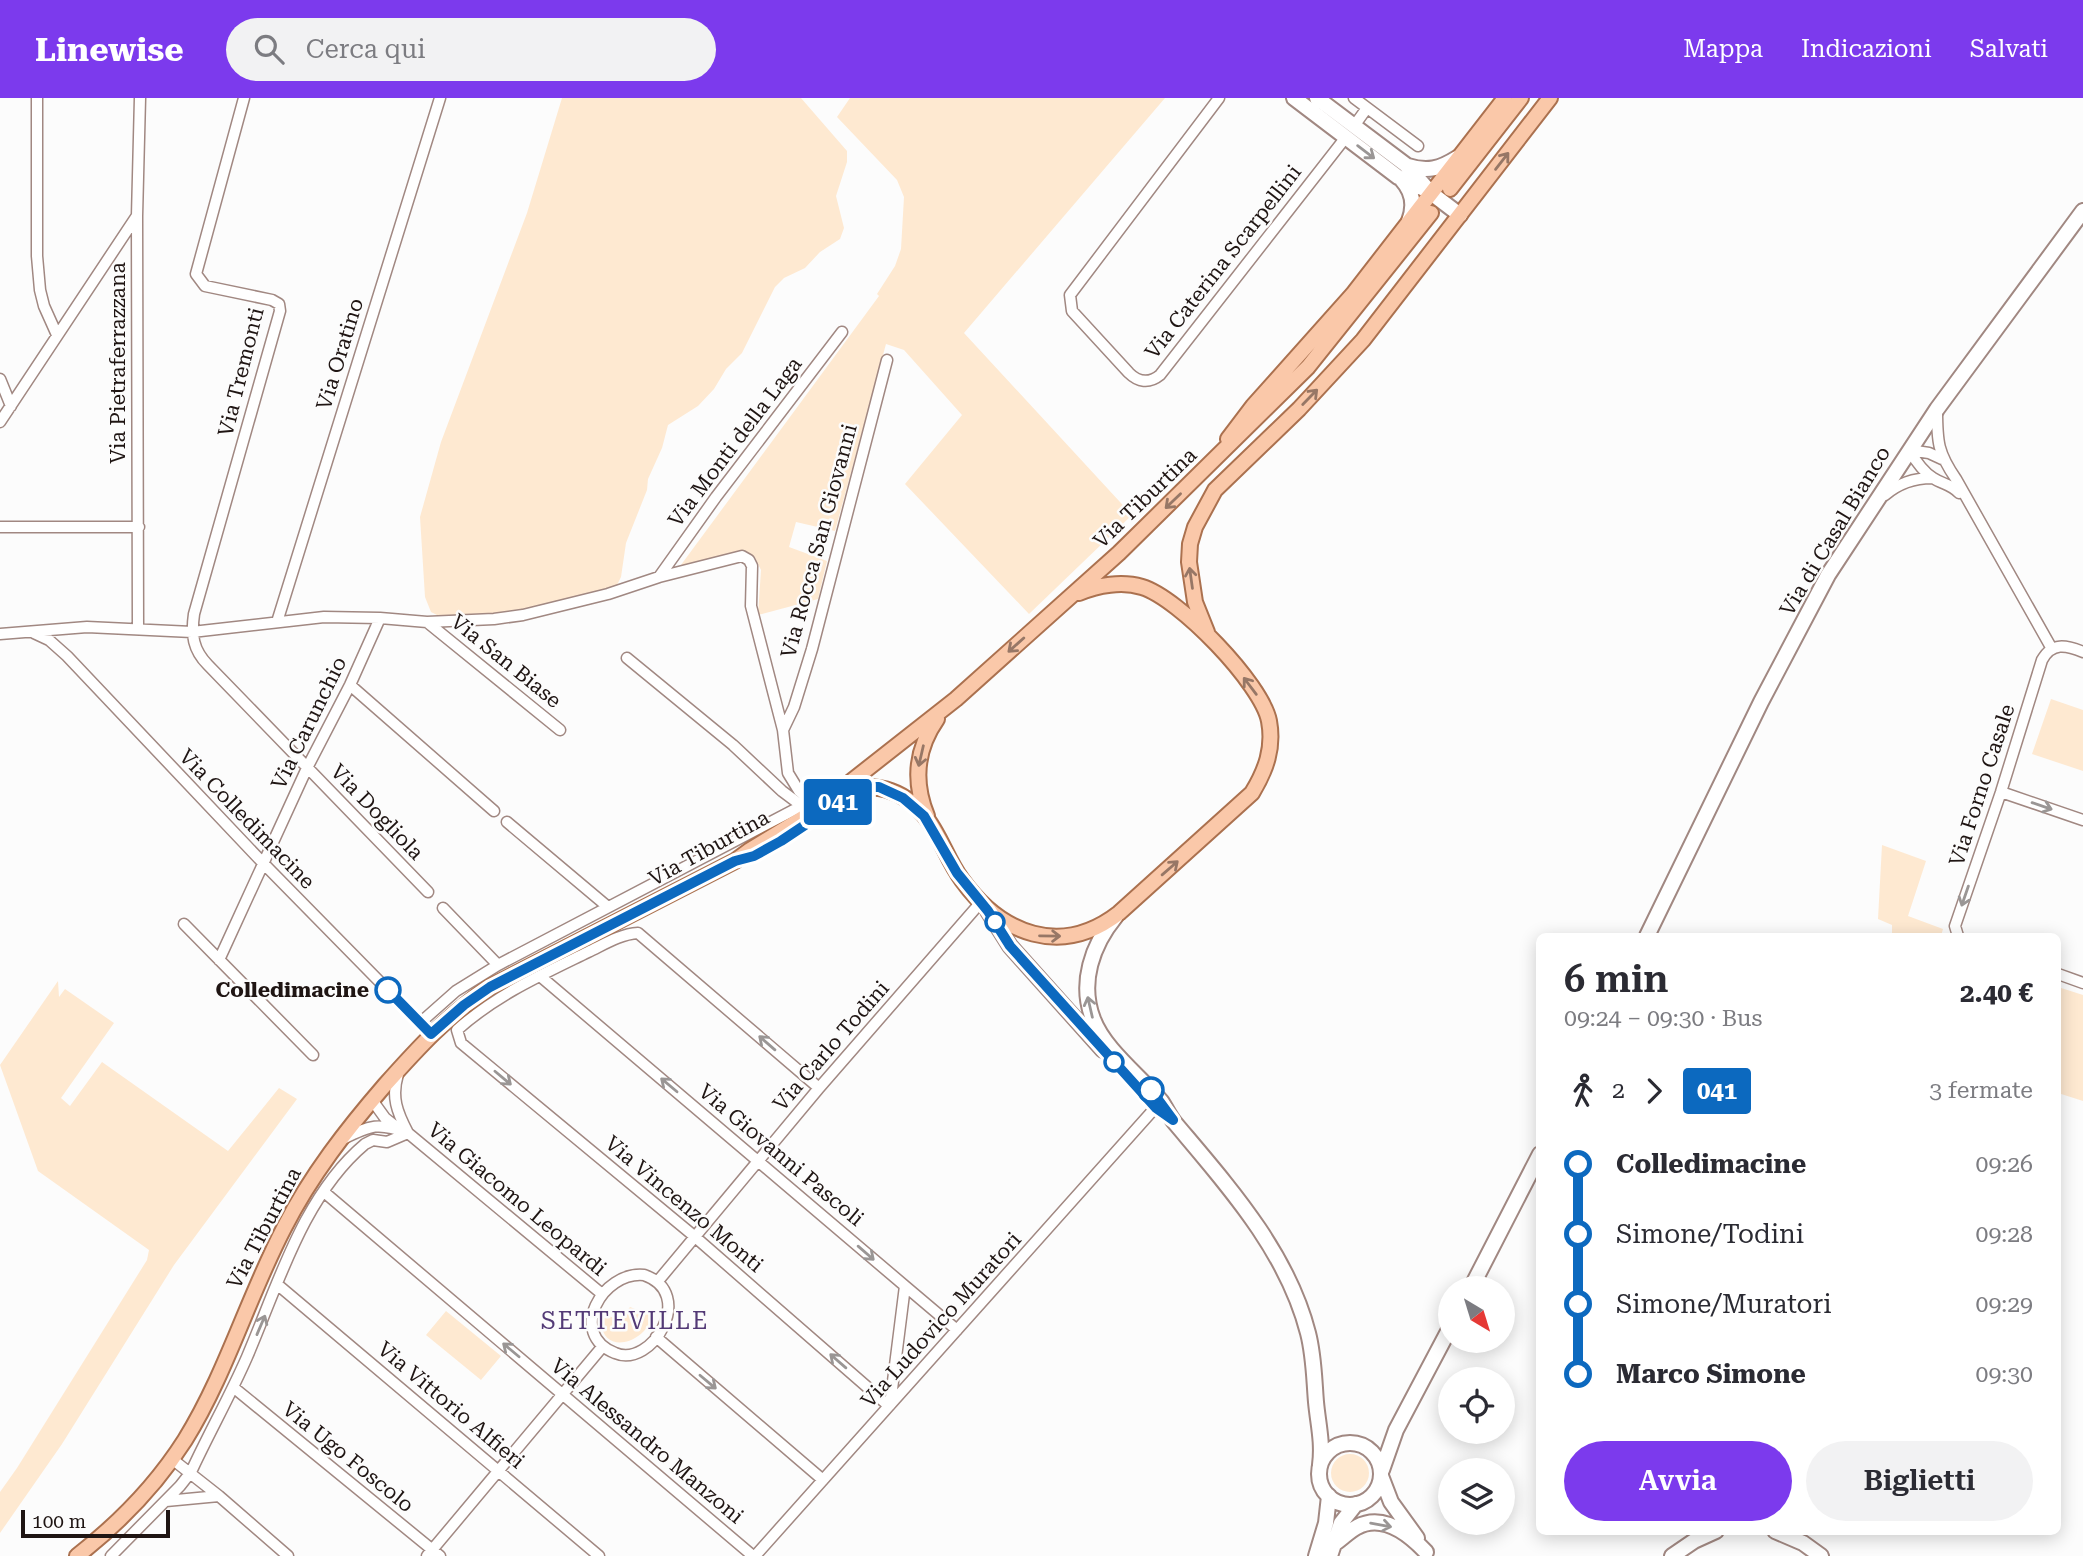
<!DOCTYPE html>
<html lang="it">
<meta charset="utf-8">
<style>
:root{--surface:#fff;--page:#f2f2f3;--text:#2b2b33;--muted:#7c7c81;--accent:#7c3aed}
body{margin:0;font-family:"Roboto Serif",serif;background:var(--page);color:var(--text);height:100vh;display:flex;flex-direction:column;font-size:26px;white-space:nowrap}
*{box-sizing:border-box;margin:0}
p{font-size:23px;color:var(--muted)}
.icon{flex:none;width:38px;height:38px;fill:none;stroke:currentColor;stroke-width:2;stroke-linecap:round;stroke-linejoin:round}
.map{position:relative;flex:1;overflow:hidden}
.drawer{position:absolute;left:1536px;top:835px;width:525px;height:602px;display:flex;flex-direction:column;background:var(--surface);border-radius:10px;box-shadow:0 4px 18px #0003}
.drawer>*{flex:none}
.badge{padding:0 14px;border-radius:5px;font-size:24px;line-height:46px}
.needle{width:46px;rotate:142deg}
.tools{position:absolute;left:1438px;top:1178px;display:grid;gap:14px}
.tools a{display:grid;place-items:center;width:77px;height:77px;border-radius:50%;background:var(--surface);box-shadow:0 4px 18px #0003;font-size:35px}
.scale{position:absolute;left:21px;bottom:18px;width:149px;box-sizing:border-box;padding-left:7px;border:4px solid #1f1513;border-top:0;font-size:19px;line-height:24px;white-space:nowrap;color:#1f1513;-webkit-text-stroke:5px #fcfcfc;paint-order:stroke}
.map>.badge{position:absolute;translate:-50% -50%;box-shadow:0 0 0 4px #fff}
.legs{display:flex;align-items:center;gap:10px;height:77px;padding:0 28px;font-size:23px}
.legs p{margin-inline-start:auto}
.summary{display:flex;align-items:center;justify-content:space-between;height:119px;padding:0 28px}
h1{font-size:38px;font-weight:600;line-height:52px}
.action{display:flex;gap:14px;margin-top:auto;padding:14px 28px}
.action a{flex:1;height:80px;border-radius:42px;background:var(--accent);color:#fff;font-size:28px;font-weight:600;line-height:80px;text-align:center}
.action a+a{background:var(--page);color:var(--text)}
ul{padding:0 28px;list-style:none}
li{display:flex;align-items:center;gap:24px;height:70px;font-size:26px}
li i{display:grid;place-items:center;width:10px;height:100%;margin:0 9px;background:currentColor}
li i::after{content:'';width:18px;height:18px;margin:-9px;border:5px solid;border-radius:50%;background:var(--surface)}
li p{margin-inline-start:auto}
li:first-child i{background:linear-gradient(#0000 50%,currentColor 0)}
li:last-child i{background:linear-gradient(currentColor 50%,#0000 0)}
header{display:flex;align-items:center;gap:42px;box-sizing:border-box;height:98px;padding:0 35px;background:var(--accent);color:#fff}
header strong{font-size:33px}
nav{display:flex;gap:38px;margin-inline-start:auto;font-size:24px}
.search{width:490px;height:63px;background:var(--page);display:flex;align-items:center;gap:18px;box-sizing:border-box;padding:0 24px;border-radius:38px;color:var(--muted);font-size:26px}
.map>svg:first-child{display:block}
.green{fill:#fee9d1}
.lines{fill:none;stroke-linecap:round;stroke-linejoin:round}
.street-casing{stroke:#a18882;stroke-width:13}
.secondary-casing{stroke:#a18882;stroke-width:18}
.primary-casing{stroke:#ab714f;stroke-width:18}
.street{stroke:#fff;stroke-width:10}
.secondary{stroke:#fff;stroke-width:14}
.primary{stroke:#fac8a9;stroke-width:14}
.oneway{stroke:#9a9695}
.oneway2{stroke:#977766}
.line-1-casing{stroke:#fff;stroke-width:16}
.line-1{stroke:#0c69bf;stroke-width:10}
.stop-1-dot{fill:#fff;stroke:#0c69bf;stroke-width:3.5}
.labels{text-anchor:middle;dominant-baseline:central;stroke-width:5;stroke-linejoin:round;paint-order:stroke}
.street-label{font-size:21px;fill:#1f1513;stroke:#fcfcfc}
.stop-label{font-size:21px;font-weight:bold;fill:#1f1513;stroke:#fcfcfc;text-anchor:end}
.quarter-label{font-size:24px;letter-spacing:2px;fill:#533a76;stroke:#fcfcfc}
</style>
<header>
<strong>Linewise</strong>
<div class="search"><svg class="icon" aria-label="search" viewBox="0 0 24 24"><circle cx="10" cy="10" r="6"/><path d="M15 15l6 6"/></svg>Cerca qui</div>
<nav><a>Mappa</a><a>Indicazioni</a><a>Salvati</a></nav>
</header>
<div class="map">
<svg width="2083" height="1458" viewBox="0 0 2083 1458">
<rect width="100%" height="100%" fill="#fcfcfc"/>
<path class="green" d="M562,0H801L847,53V64L836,98L844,130L840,141L820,154L805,170L784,180L775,189L742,255L726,271L714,291L698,308L668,327L662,350L648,381L647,392L626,445L621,479L616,489L507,518L445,521L431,514L425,499L420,419L441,344L527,115Z
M850,0H1165L964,235L1132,417L1029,516L905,386L962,317L904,252L886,246L835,433L796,424L789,449L827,463L818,501L758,517L761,472L755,460L678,471L879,198L877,196L895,168L901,151L904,99L897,82L837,19Z
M2051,601L2083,612V673L2032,656Z
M1882,747L1926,763L1908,818L1943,831L1941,838H1892V827L1878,821Z
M58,883L59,899L65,891L114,925L61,1000L70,1008L102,964L228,1053L279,990L297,1001L174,1167L62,1346L0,1435V1394L17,1370L147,1162L149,1152L38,1073L0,967Z
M2058,889L2083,897V1003L2058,995Z
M630,1209L653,1218C642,1251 594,1256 603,1216L620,1222Z
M446,1213L501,1258L481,1282L426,1237Z
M1331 1375a19 19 0 1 1 38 0a19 19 0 1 1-38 0Z"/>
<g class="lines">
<defs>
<path id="street" d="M37,0V158L40,192L44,208L57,237
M244,0L196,176L205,188L272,202L279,206L280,213L194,516C191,537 193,552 208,567L428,794
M1219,0L1070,197L1072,213L1129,275C1138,284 1149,286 1160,277L1346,39
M1354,0L1418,48
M1354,28L1367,10
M0,281L11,308
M1937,312C1937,344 1938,355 1956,381L2052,551
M0,324L136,119
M1909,352C1915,362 1922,373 1933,380C1942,386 1951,386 1959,395
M1909,352L1929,355L1942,361
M1885,397C1899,385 1914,380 1932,380
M0,429H139
M659,479L716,399L842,234
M277,524L440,0
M427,524L560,632
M138,530L137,118L140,0
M34,535L49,542L67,558L263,765L431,936
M0,536L87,529L192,534L324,519L380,520L427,524L494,521L523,517L608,496L659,479L742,458L749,462L752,468L751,508L783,632L788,675L799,693L811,703L824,707
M627,560L733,647L782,693L806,711
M350,587L494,713
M783,632L794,609L812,551L887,262
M2001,694L2083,722
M507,724L608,809
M184,826L313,957
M1958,838L1955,828L2001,694L2042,562C2052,544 2066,547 2083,554
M219,862L307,670L350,587L380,520
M498,867L811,703
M2058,876L2083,885
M540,878L905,1188L890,1307
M421,924L456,893L498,867L443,810
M398,976C391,999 397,1014 408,1035
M819,990L638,835C620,836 603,847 588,854C541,877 496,897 457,932L461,945L694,1138L889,1308
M372,1002L385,1020L395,1028
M343,1041C371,1027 378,1024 408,1035L602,1196
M324,1094L753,1458
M644,1177C697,1195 652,1271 615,1255C567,1236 602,1173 644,1177Z
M658,1183L819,990L981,804
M278,1187L599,1458
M905,1188L957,1232
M656,1239L823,1382
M233,1289L440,1458
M219,1398L288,1458
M166,1403L219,1398L172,1361
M111,1458L180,1388L191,1374C209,1335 230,1298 247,1259C278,1187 303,1098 365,1046L373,1042L387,1044L408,1035
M427,1458L603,1248
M755,1458L1155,1010"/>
<path id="secondary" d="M1294,0L1398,79L1424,91
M1317,0L1406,67L1431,95L1460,117
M1408,68C1427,74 1440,71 1457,60
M1402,82C1413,94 1415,108 1409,123
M988,813L1010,848L1103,952
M1116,818C1092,847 1079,885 1093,921C1104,951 1140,978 1161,1003C1166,1010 1169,1018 1175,1025C1228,1088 1287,1153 1308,1235C1314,1258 1314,1280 1316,1304C1318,1326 1323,1344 1320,1367
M1647,838L1761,604L1828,477L1937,311L2083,113
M1471,1190L1540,1056
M1319 1376a31 31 0 1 1 62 0a31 31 0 1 1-62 0Z
M1382,1372L1396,1332L1451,1228
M1381,1378L1391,1404L1417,1440
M1775,1433L1803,1445L1821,1458
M1334,1446C1342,1441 1349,1433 1357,1429C1383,1415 1409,1436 1426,1454
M1316,1458L1326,1425L1329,1398
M1330,1458L1341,1425L1356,1406
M1672,1458L1694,1443L1716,1433"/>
<path id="primary" d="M1450,91L1521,0
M1228,341L1253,308L1353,196L1505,0
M1207,534L1195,504L1189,464L1190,446L1195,429L1215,392L1299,311L1363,242L1550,0
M844,699C870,679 904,693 924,717C940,736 947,762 962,782C1001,836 1061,860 1119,815L1252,695C1266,672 1274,650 1269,623C1262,586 1179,500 1142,489C1122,483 1098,487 1079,495
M927,718C913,684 916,651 937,621
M77,1458C118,1426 157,1386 185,1342C226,1276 248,1199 284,1130C311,1077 347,1031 385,987C417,951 449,916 490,889L735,763L750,752L811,715L956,601L1119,455L1308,269L1431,115"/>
</defs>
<use href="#street" class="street-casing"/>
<use href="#secondary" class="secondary-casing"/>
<use href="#primary" class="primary-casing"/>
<use href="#street" class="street"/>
<use href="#secondary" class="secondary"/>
<use href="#primary" class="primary"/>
</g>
<defs><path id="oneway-shaft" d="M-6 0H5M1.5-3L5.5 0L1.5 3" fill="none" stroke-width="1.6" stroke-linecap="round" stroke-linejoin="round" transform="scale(1.75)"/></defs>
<g class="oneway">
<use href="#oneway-shaft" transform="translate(1366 54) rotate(37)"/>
<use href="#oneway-shaft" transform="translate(2042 708) rotate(19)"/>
<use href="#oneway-shaft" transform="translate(1965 798) rotate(109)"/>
<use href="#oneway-shaft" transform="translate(1090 909) rotate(-103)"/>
<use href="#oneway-shaft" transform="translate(767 945) rotate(-139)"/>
<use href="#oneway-shaft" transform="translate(503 980) rotate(40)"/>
<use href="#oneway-shaft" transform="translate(669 987) rotate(-140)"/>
<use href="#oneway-shaft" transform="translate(866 1155) rotate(41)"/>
<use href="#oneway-shaft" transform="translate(261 1227) rotate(-67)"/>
<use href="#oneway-shaft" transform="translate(511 1252) rotate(-140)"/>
<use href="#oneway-shaft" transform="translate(838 1263) rotate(-139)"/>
<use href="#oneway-shaft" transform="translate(708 1284) rotate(40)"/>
<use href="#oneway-shaft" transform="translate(1381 1427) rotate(10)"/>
</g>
<g class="oneway2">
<use href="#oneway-shaft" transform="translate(1502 63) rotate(-52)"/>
<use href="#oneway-shaft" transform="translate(1310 299) rotate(-46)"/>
<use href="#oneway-shaft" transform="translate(1173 403) rotate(136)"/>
<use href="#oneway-shaft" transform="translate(1191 480) rotate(-98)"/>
<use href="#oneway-shaft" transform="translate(1016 547) rotate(138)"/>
<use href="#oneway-shaft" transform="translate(1250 588) rotate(-127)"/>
<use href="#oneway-shaft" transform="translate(921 658) rotate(103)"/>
<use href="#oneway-shaft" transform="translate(1170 770) rotate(-41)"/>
<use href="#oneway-shaft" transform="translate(1050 838) rotate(1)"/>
</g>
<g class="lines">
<defs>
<path id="line-1" d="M388,892L431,936L464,907L490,889L735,763L754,758L781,743L862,689H879L903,700L924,718L957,775L988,813L1010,848L1156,1010L1173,1022L1151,992"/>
</defs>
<use href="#line-1" class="line-1-casing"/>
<use href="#line-1" class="line-1"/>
</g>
<g class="stop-1-dot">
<circle cx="995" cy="824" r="9"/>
<circle cx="388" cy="892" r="12"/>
<circle cx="1114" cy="964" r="9"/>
<circle cx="1151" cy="992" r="12"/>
</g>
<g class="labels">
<g class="street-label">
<text transform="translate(1223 164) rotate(-52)">Via Caterina Scarpellini</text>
<text transform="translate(340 256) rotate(-73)">Via Oratino</text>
<text transform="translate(118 265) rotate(-90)">Via Pietraferrazzana</text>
<text transform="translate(241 274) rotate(-76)">Via Tremonti</text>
<text transform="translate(735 344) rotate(-53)">Via Monti della Laga</text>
<text transform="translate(1145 400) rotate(-44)">Via Tiburtina</text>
<text transform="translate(1835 433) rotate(-59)">Via di Casal Bianco</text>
<text transform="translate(819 443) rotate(-75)">Via Rocca San Giovanni</text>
<text transform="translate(506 563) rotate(39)">Via San Biase</text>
<text transform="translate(309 625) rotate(-64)">Via Carunchio</text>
<text transform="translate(1982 687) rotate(-72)">Via Forno Casale</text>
<text transform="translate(377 714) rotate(46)">Via Dogliola</text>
<text transform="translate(247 721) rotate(46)">Via Colledimacine</text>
<text transform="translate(709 750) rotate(-29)">Via Tiburtina</text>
<text transform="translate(831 948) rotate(-49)">Via Carlo Todini</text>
<text transform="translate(781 1057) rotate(40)">Via Giovanni Pascoli</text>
<text transform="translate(517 1101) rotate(40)">Via Giacomo Leopardi</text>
<text transform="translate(684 1106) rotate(40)">Via Vincenzo Monti</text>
<text transform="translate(264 1130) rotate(-62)">Via Tiburtina</text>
<text transform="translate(941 1222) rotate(-48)">Via Ludovico Muratori</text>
<text transform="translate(451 1307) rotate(40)">Via Vittorio Alfieri</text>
<text transform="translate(647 1343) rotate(40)">Via Alessandro Manzoni</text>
<text transform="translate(348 1359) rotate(39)">Via Ugo Foscolo</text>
</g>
<g class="stop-label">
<text x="369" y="892">Colledimacine</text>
</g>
<g class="quarter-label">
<text x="625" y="1223">SETTEVILLE</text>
</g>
</g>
</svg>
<div class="tools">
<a><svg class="needle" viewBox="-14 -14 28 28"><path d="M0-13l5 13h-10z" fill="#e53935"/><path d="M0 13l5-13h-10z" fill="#7c7c81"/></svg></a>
<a><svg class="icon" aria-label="locate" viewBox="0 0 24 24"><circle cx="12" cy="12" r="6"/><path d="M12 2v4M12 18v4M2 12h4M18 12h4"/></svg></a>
<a><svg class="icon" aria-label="layers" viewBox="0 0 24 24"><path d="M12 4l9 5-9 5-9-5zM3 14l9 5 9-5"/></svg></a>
</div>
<div class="scale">100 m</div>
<b class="badge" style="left:838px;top:704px;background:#0c69bf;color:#fff">041</b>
<section class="drawer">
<div class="summary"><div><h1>6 min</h1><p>09:24 – 09:30 · Bus</p></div><b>2.40 €</b></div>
<div class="legs"><svg class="icon" aria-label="walk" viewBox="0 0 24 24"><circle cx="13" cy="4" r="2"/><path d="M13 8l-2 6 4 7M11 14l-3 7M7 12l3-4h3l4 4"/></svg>2<svg class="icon" aria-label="forward" viewBox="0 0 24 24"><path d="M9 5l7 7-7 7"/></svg><b class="badge" style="background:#0c69bf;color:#fff">041</b><p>3 fermate</p></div>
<ul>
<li><i style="color:#0c69bf"></i><b>Colledimacine</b><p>09:26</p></li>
<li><i style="color:#0c69bf"></i><span>Simone/Todini</span><p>09:28</p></li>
<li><i style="color:#0c69bf"></i><span>Simone/Muratori</span><p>09:29</p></li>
<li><i style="color:#0c69bf"></i><b>Marco Simone</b><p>09:30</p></li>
</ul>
<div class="action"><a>Avvia</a><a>Biglietti</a></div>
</section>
</div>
